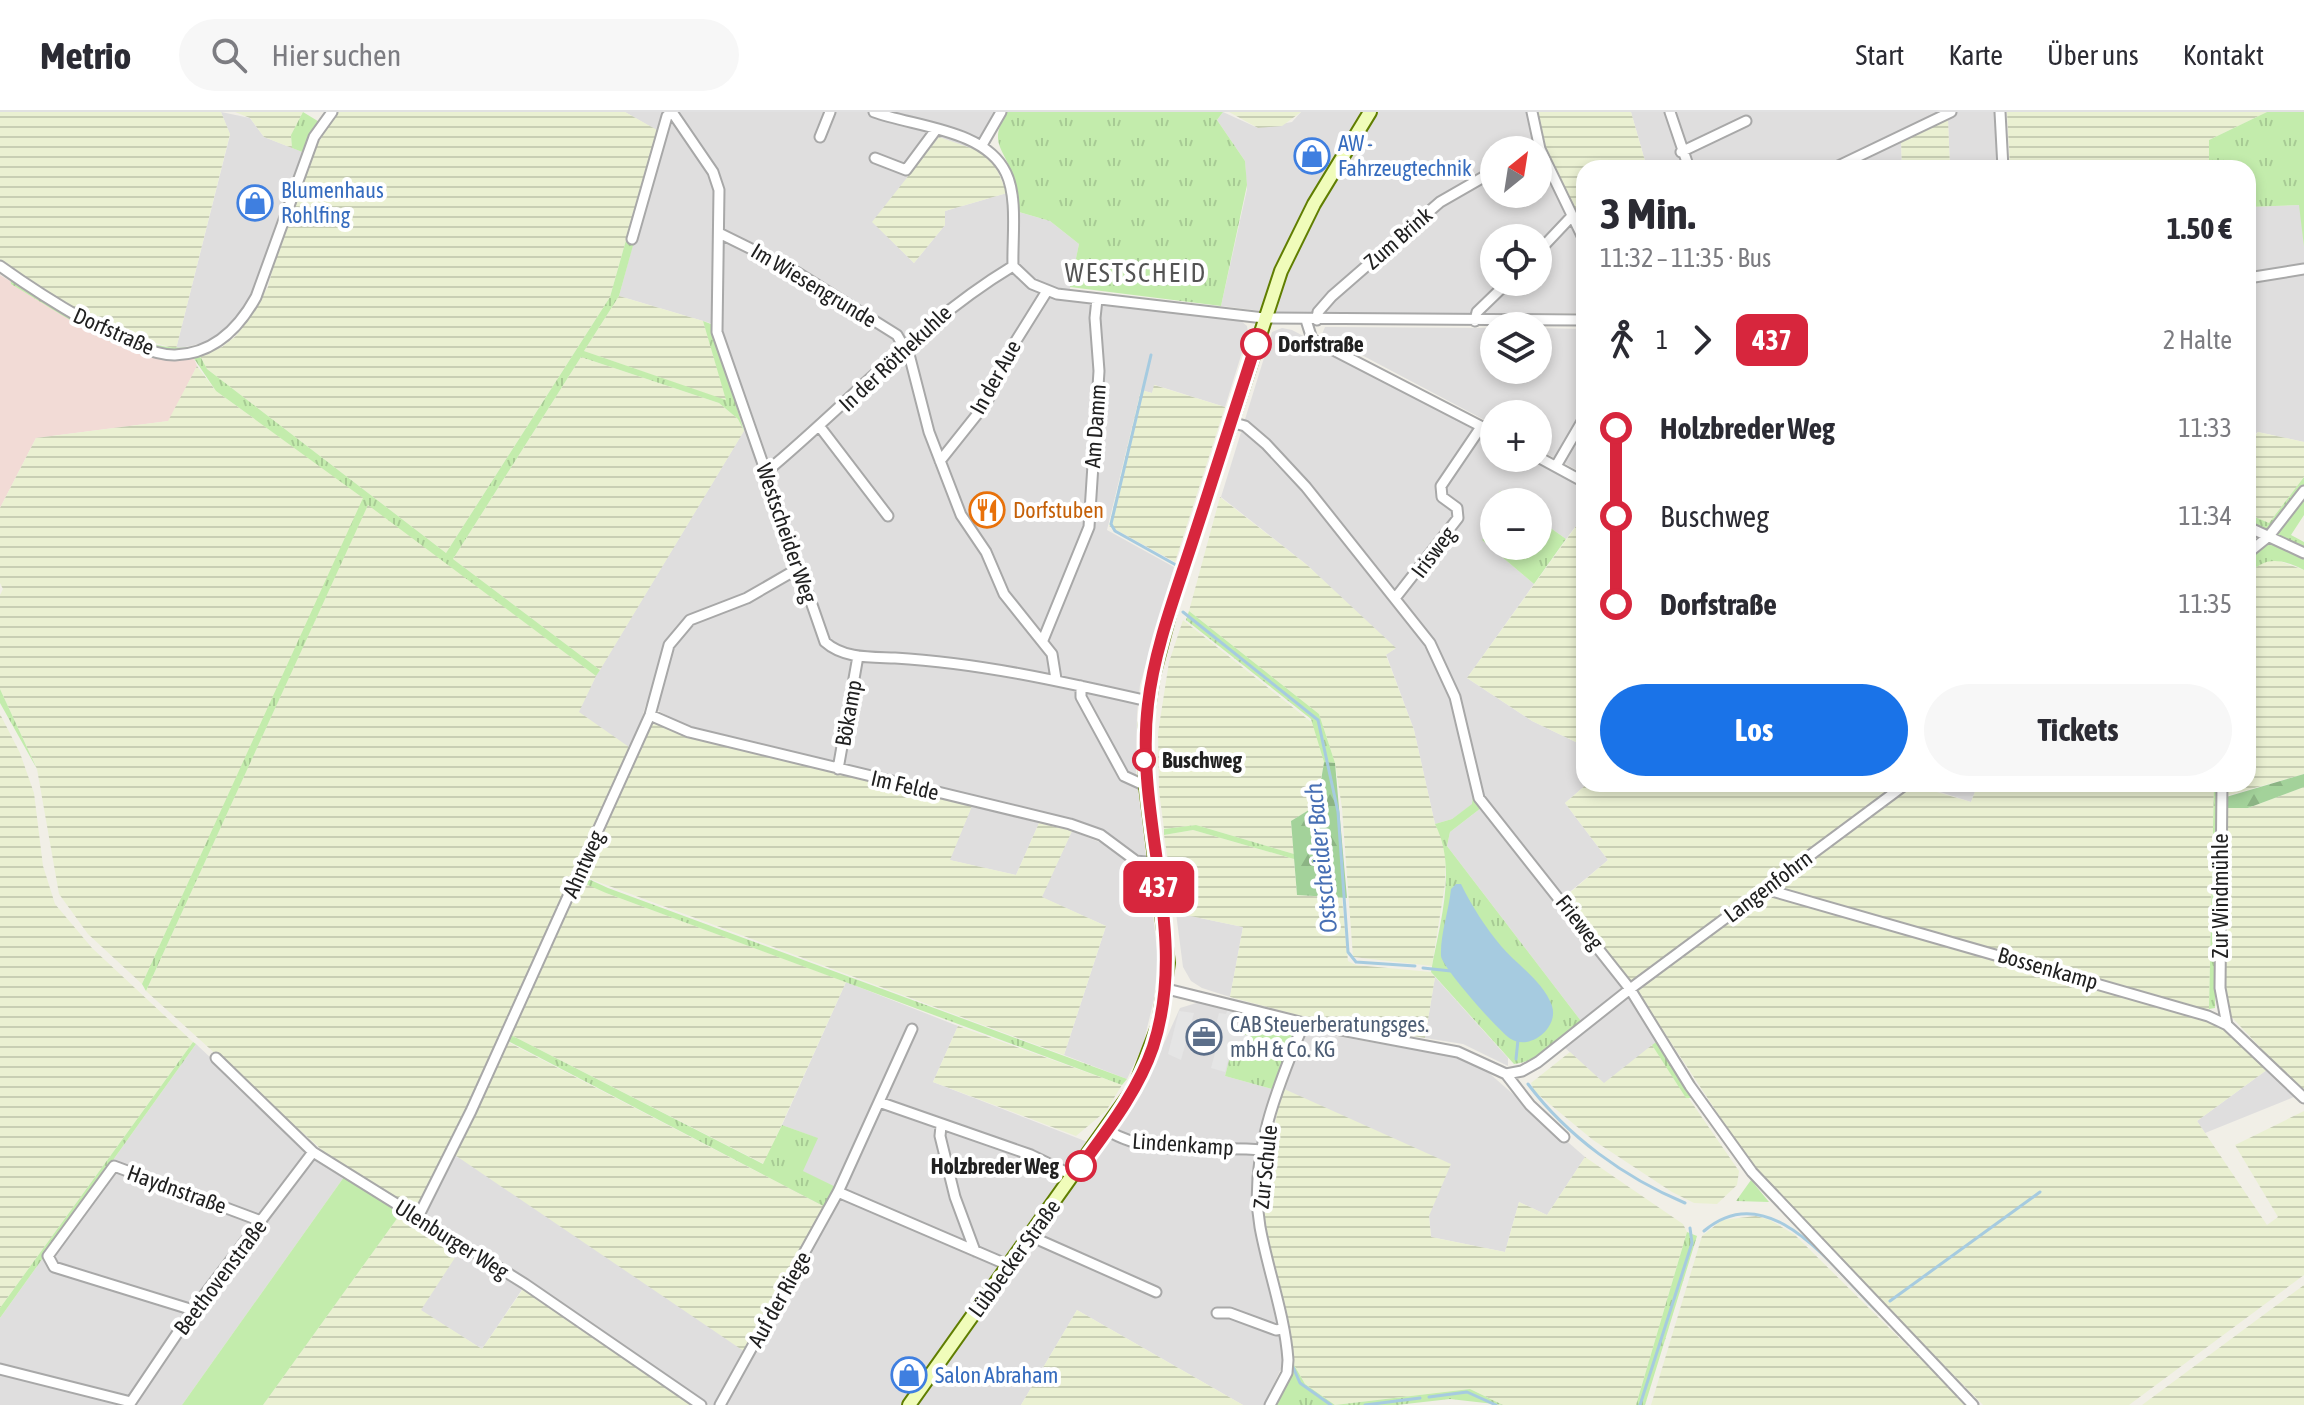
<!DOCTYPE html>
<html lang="de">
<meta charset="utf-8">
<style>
:root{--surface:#fff;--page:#f7f7f7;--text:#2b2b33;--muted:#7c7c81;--line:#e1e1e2;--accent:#1a73e8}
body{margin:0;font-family:"Asap Condensed",sans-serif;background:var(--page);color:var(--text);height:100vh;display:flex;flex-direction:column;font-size:30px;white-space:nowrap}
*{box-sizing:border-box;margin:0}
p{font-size:26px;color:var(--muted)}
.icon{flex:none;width:44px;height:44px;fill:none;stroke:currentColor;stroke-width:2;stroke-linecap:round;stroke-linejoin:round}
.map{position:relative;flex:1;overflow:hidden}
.details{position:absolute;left:1576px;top:48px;width:680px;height:632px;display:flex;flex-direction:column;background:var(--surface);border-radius:24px;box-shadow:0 4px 12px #0003}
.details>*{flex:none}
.badge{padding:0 16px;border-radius:12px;font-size:28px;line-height:52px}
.needle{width:52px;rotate:30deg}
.fabs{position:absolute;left:1480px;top:24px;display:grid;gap:16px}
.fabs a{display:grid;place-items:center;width:72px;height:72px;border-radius:50%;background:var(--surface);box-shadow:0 4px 12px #0003;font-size:40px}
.map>.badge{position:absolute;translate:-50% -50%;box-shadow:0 0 0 4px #fff}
.legs{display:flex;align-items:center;gap:12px;height:88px;padding:0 24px;font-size:26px}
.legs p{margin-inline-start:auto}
.summary{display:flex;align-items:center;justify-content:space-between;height:136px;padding:0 24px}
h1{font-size:44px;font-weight:700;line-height:60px}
.action{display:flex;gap:16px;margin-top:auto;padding:16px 24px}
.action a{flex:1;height:92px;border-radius:48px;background:var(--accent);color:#fff;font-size:32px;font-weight:700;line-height:92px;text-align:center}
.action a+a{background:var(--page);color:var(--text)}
ul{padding:0 24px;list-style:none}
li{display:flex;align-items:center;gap:28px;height:88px;font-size:30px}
li i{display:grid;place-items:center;width:12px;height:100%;margin:0 10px;background:currentColor}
li i::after{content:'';width:20px;height:20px;margin:-10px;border:6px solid;border-radius:50%;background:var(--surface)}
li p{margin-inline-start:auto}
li:first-child i{background:linear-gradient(#0000 50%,currentColor 0)}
li:last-child i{background:linear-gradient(currentColor 50%,#0000 0)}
header{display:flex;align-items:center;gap:48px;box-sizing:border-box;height:112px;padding:0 40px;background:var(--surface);border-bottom:2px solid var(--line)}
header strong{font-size:38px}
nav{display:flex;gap:44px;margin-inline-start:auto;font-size:28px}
.search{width:560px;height:72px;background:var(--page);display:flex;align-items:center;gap:20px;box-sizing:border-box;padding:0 28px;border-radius:44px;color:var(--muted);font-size:30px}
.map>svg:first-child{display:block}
.residential{fill:#dfdede;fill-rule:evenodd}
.commercial{fill:#f2dbd6}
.farmland{fill:url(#farmland-rules)}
.grass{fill:url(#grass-tufts)}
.forest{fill:url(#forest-firs)}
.garden{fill:#c3ecac}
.parking{fill:#e5e5e5}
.water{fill:#a6cbe0}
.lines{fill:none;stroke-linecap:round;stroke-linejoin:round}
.stream{stroke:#a6cbe0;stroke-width:3}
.minor-casing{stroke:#a8a8a8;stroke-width:13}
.secondary-casing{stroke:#607e01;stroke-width:16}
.minor{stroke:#fff;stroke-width:9}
.secondary{stroke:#f0fcba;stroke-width:12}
.line-1-casing{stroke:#fff;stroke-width:18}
.line-1{stroke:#d7263d;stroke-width:12}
.stop-1-dot{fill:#fff;stroke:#d7263d;stroke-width:4}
.labels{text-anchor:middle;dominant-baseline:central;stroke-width:8;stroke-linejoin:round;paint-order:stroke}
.shop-label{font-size:22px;fill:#366cbe;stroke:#fff;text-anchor:start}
.street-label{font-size:22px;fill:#212121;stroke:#fff}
.stop-label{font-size:22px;font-weight:bold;fill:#212121;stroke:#fff;text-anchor:start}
.food-label{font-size:22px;fill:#c56008;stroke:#fff;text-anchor:start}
.service-label{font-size:22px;fill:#4e5e75;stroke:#fff;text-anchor:start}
.water-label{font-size:24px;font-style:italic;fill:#4870b5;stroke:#fff}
.quarter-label{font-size:26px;letter-spacing:2px;fill:#545454;stroke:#fff}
</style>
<header>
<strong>Metrio</strong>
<div class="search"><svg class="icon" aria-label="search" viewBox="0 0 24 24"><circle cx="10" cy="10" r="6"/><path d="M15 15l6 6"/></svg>Hier suchen</div>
<nav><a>Start</a><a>Karte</a><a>Über uns</a><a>Kontakt</a></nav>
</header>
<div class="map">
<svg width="2304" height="1293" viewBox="0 0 2304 1293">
<defs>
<pattern id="farmland-rules" width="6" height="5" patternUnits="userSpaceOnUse" patternTransform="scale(2)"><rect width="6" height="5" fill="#eaf0d2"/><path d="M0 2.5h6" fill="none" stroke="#c8ceb4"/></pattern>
<pattern id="grass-tufts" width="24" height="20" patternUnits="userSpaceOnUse" patternTransform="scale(2)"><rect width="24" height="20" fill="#c3ecac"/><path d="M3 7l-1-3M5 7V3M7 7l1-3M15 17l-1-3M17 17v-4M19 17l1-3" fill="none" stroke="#a7ca94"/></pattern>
<pattern id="forest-firs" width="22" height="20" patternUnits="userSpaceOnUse" patternTransform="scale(2)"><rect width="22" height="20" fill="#a3d29a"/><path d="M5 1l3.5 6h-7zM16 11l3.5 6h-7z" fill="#8cb484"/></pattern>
</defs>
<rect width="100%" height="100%" fill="#f1efe7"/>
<path class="residential" d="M221,0L250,6L264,25L305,41L243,202L217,228L176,237L230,23Z
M625,0H994L974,35L873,110L914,151L945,113V99L1007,81L1008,97L1050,109L1079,132L1068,187L1241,209L1247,214L1248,221L1225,295L1155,273L1152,281L1141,278L1107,418L1174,455L1140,573L1137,602L1136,660L1146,744L1132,741L1092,713L690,616L646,592L632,638L578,600L596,564L745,317L756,313L720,214L619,184L663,22Z
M1223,0L1258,16L1292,10L1301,0H1536L1575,103L1584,97V201H1278L1221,194L1247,77L1245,49L1217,8ZM1494,38H1538V82H1494ZM1494,126H1538V170H1494Z
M1631,0H2002L2006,56H1950L1948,8L1901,28L1902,56H1647Z
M2300,93L2304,135V330L2258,320L2248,325V95Z
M1325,215L1494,216V258H1538V216L1584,217V362L1538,337V302H1494V313L1322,222Z
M1282,216L1292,218L1494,324V346H1535L1584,373V403L1566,427L1538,407V390H1515L1500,379L1481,407L1492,415L1483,429L1534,472L1467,566L1532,609L1584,634L1587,672L1565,691L1608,748L1560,788L1625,876L1581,909L1447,734L1450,720L1481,696L1473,686V692L1452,707L1435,712L1414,618L1386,542L1395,537L1307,453L1221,385L1272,220Z
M1916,672H1978L1971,690Z
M972,694L1039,711L1016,763L949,748Z
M1072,719L1109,734L1133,753L1148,758L1158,847L1154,887L1143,933L1127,967L1064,943L1106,814L1041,785Z
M1176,801L1243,815L1230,885L1202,876L1191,869L1183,855Z
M1435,865L1508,946V954L1463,932L1425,926Z
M846,870L958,914L933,970L1103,1036L1141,982L1180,896L1203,889L1236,897L1252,924L1246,945L1231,942L1225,964L1272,977L1261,1022L1253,1107L1285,1248L1264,1293H1243L1077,1198L1021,1293H709L527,1170L482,1237L420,1198L463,1129L414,1098L449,1039L843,1079L802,1059L817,1026L782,1013Z
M1629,881L1659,928L1604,972L1562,933Z
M1313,920L1461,946L1489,961L1585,1045L1547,1103L1519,1090L1505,1140L1431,1125L1429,1104L1282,976L1304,925Z
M196,932L314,1043L344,1065L182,1293H0V1206Z
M2268,957L2294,985L2205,1021L2197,1009Z"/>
<path class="commercial" d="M0,163L85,215L151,246L193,244L197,254L169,309L36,326L0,396Z"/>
<path class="farmland" d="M0,0H221L230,22L176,237L135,225L67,192L0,148Z
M235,0H303L291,23L292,36L264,25L250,6Z
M336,0H625L657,18L610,185L446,441L207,257L200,244L222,235L237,223L268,175L278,135L309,47Z
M1229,0H1301L1282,14L1258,16Z
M1536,0H1631L1647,56H1584V97L1575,103L1544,41Z
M2007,0H2267L2209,28V56H2010Z
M1948,7L1950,56H1902L1901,28Z
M939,25L985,41L995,53L1007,81L945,99V113L914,151L872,110Z
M2248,171L2250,314L2248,315Z
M619,184L703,209L727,289L584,239Z
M581,245L719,291L738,307L744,319L600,558L453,447Z
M197,254L216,279L364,386L142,872L88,822L59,782L37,657L0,577V483L3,477L0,471V396L36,326L168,309Z
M1154,273L1225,295L1175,450L1109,414L1141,278L1152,281Z
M2258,320L2304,330V365L2269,411L2248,402V334Z
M1220,385L1307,453L1396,536L1386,543L1414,618L1435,712L1446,733L1445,772L1432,854L1353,845L1342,696L1335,651L1319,602L1189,499Z
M368,392L596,564L579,600L639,642L652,613L658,611L689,624L972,694L950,748L1016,763L1039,711L1072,719L1042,785L1106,814L1064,943L582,764L606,781L846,870L764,1052L507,921L504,928L833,1099L751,1244L449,1039L419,1096L414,1098L323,1039L146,879Z
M1584,403V634L1532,609L1467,566Z
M2274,447L2304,458V662L2226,684V672H2248V465L2260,451Z
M1183,508L1315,613L1324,650L1316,694L1291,709L1294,742L1196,713L1164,717L1159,679L1158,621L1169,550Z
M0,602L20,641L34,681L43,754L55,792L92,836L193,930L0,1196Z
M1587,672H1899L1631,871L1566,784L1608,748L1565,691Z
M1909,672L1971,690L1978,672H2214L2209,897L2206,906L2225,916L2268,957L2197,1009L2267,1113L2278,1105L2235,1033L2304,999V1163L2129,1293H1983L1759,1064L1635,876Z
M2304,675V982L2225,898L2226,696H2248Z
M1193,718L1294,747L1297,783L1342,786L1348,849L1356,853L1431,860L1435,865L1425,926L1312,907L1230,885L1243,815L1176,801L1164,723Z
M958,914L1122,973L1106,999L1076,1024L933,970Z
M1652,933L1739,1059L1737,1073L1717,1092L1694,1091L1672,1080L1593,1028L1534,979L1531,971L1570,940L1604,971Z
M1282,976L1451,1052L1429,1104L1431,1125L1505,1140L1519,1090L1547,1103L1585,1045L1683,1112L1687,1120L1636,1293H1503L1470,1277L1335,1293L1305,1272L1293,1251L1264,1104L1271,1033Z
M401,1101L460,1138L421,1198L482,1237L523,1177L692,1293H263Z
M1756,1104L1770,1108L1795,1123L1967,1293H1651L1702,1124L1722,1108Z
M2304,1173V1293H2142Z
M1077,1198L1243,1293H1021Z"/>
<path class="grass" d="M303,0L321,11L305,41L292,36L291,23Z
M1006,0H1223L1217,8L1245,49L1247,73L1221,194L1070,175L1079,132L1050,109L1019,100C1017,87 1017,73 1012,61C1001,33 990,31 1006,0Z
M2267,0H2304V135L2299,93L2248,95V56H2209V28Z
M657,18L664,22L619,184L584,239L726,288L703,209L711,212L744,319L738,307L719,291L581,245L453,447L600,558L596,564L368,393L146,879L142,872L363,386L216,279L193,245C142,261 56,198 11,172L10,156C54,186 137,243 192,235L193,244H200L207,257L446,441L610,185Z
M2304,365V403L2291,423L2304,430V458C2283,447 2262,443 2248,465V435L2266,421L2248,413V402L2269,411Z
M1500,379L1515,390H1494V434H1538V407L1566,427L1534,472L1482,428L1492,415L1481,406Z
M1189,499L1319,602L1335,651L1324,650L1311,607L1186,508Z
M0,577L37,657L0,591Z
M2214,672H2226V755L2218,754L2215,896L2209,897Z
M1473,684L1481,696L1450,720L1447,734L1581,909C1561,925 1541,949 1514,952L1431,860C1439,813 1458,756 1435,712L1452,707L1472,692Z
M1196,713L1294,742V747L1193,718L1164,723V717Z
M582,764L608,776L1127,967L1122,973L606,781L579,769Z
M1236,897L1293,914L1296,919L1272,977L1225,964L1231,941L1246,945L1252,925L1237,920L1240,906L1234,904Z
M507,921L763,1052L782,1013L818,1026L803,1059L844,1079L833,1099L504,927Z
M1659,928L1693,986H1686L1652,933Z
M193,930L196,932L0,1206V1196Z
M1751,1068L1769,1090L1736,1089Z
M1687,1120L1697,1124L1645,1293H1636Z
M1293,1251L1305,1272L1335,1293L1470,1277L1503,1293L1450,1287L1397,1293H1275Z"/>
<path class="forest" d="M1324,650L1335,651L1347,786L1297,783L1291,709L1317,693Z
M2304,662V675L2248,696H2226V685Z"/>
<path class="garden" d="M344,1065L401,1101L263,1293H182Z"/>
<path class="parking" d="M1228,896L1236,898L1234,905L1239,907L1236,920L1251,925L1246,945L1230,941L1225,960L1211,956L1215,941L1209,939L1219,901L1226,902Z
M1179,899L1194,901L1181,948L1168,942Z"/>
<path class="water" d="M1456,772H1461C1471,793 1486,816 1501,834C1516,852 1544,870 1552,894C1559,915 1531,939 1511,927C1500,921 1442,855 1441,844C1440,823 1449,798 1451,777Z"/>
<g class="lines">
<path class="stream" d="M1151,243L1111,412L1115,419L1176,453
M1183,500L1318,608L1338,700L1348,840L1356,850L1415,854
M1423,856L1451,859
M1516,947L1518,928
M1528,972C1567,1024 1625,1066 1685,1091
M1704,1119C1769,1063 1833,1156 1876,1198
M1890,1189L2040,1080
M1293,1255L1300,1271L1331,1293
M1429,1285L1467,1280L1496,1293
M1365,1293L1420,1286
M1640,1293L1692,1131L1690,1116"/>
<defs>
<path id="minor" d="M672,0L713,60L719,78L717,220L825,530C844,547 872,545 895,546C981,551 1064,570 1148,589
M874,0C915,15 985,17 1006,61C1018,86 1012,127 1013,154L1032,172L1057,182L1264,206L1584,208
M1532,0L1540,37L1584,128
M1670,0L1689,56
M2000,0L2003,56
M820,25L830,0
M982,33L1001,0
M1681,40L1746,9
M875,46L906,58L935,19
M1834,56L1951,0
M719,121L790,156L897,223L910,246L929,320L961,403L986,440L1004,482L1052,542L1056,567
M632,127L667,4L672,0
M1538,140L1571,105
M0,154C35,179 133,244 175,243C213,242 239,216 256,185L314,25L332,0
M2248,166L2304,157
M1306,208L1312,227L1494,321
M1317,208L1318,200L1332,184L1440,90L1494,59
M1475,209L1477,200L1508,170
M1231,310L1245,314L1266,332L1306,375L1430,531L1455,585L1479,686L1630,877L1690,974L1752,1060L1973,1293
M820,315L888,404
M1538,345L1584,370
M940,349L987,290L1009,240L1047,179
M1556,354L1584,306
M766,360C849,291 920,210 1013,154
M2248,415L2304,441
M2248,441L2269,424L2304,379
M1396,485L1458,406L1457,396L1442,385L1441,374L1481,315
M1043,528L1089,415L1099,259L1095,206L1097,187
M1081,574V585L1124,664L1146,674
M650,603L689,620L1070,712L1101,723L1136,749L1155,751
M838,657L858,544
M2222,672L2220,876L2227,913
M1765,777L2208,904L2227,913L2304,986
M1167,877L1304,911L1458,940L1506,962L1530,993L1564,1025
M216,946L313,1040L525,1172L701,1293
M1506,962L1522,959L1538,950L1630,877L1906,672
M879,990L1031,1043L1074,1064
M941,1014L940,1024L955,1085L975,1139
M1107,1018C1150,1046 1213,1033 1262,1038
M838,1080L1008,1153
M418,1105L471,999L650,603L669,533L690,508L747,486L799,456
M1030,1124L1156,1180
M193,1198L54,1155L48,1144L114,1054L261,1109
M1217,1201H1230L1276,1218L1282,1217
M0,1257L131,1290
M129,1293L193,1198L313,1040
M720,1293L838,1080L912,917
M1270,1293L1287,1261L1288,1248C1285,1204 1268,1159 1260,1115C1248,1046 1278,973 1304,911"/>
<path id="secondary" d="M909,1293L1135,975L1159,912L1168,851L1146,674L1145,616L1153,564L1172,492L1281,159L1314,92L1370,0"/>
</defs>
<use href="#minor" class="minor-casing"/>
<use href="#secondary" class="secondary-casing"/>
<use href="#minor" class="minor"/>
<use href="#secondary" class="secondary"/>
</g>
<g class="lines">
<defs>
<path id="line-1" d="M1081,1054C1108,1017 1138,979 1153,935C1190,822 1134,708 1148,592C1154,539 1174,486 1191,434C1213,367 1234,300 1256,232"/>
</defs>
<use href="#line-1" class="line-1-casing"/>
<use href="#line-1" class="line-1"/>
</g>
<defs>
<symbol id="shop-ring" viewBox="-11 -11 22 22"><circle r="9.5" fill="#fff" stroke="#3f7fe0" stroke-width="1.5"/><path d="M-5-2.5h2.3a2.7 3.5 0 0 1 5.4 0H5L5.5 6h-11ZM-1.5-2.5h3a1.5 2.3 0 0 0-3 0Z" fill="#3f7fe0"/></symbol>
<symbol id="restaurant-ring" viewBox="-11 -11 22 22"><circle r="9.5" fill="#fff" stroke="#e8710a" stroke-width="1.5"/><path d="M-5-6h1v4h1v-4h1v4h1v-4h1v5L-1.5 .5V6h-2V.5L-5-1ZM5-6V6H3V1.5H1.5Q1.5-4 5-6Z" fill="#e8710a"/></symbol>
<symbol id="office-ring" viewBox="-11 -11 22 22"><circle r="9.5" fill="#fff" stroke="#5c6f8a" stroke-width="1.5"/><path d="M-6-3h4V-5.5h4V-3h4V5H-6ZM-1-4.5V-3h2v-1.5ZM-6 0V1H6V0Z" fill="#5c6f8a"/></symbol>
</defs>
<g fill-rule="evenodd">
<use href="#shop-ring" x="1292" y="24" width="40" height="40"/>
<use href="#shop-ring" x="235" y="71" width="40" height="40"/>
<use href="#restaurant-ring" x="967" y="378" width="40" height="40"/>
<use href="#office-ring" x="1184" y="905" width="40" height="40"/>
<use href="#shop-ring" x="889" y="1243" width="40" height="40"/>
</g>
<g class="stop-1-dot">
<circle cx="1256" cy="232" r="14"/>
<circle cx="1144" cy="648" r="10"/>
<circle cx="1081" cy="1054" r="14"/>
</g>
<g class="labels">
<g class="shop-label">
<text x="1338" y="31">AW -<tspan x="1338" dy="25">Fahrzeugtechnik</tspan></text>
<text x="281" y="78">Blumenhaus<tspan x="281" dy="25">Rohlfing</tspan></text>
<text x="935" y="1263">Salon Abraham</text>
</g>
<g class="street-label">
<text transform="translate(1398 126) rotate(-41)">Zum Brink</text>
<text transform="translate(814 173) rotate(31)">Im Wiesengrunde</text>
<text transform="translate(114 219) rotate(24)">Dorfstraße</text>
<text transform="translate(895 246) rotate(-43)">In der Röthekuhle</text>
<text transform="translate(995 265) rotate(-61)">In der Aue</text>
<text transform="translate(1095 314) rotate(-86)">Am Damm</text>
<text transform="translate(787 421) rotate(71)">Westscheider Weg</text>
<text transform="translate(1433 440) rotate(-53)">Irisweg</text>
<text transform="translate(848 601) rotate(-80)">Bökamp</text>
<text transform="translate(905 673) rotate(13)">Im Felde</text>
<text transform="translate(583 752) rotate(-66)">Ahntweg</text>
<text transform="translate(1768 774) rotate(-37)">Langenfohrn</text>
<text transform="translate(2220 784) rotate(-90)">Zur Windmühle</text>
<text transform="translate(1580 810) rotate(52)">Frieweg</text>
<text transform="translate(2048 856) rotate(16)">Bossenkamp</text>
<text transform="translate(1183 1032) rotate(4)">Lindenkamp</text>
<text transform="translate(1265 1055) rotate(-84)">Zur Schule</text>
<text transform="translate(177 1077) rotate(20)">Haydnstraße</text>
<text transform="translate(452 1127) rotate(32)">Ulenburger Weg</text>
<text transform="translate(1014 1146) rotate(-54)">Lübbecker Straße</text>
<text transform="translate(220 1165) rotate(-53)">Beethovenstraße</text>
<text transform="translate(779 1187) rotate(-61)">Auf der Riege</text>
</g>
<g class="stop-label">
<text x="1278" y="232">Dorfstraße</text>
<text x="1162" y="648">Buschweg</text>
<text x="1059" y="1054" text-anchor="end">Holzbreder Weg</text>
</g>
<g class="food-label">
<text x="1013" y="398">Dorfstuben</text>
</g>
<g class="service-label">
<text x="1230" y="912">CAB Steuerberatungsges.<tspan x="1230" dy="25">mbH &amp; Co. KG</tspan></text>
</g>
<g class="water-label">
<text transform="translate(1321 746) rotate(-96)">Ostscheider Bach</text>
</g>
<g class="quarter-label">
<text x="1136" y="161">WESTSCHEID</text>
</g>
</g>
</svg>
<div class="fabs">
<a><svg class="needle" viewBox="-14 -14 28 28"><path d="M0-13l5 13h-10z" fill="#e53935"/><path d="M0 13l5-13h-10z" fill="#7c7c81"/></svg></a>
<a><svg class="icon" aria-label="locate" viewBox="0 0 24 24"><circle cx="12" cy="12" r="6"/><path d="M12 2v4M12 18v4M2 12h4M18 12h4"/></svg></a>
<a><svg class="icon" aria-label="layers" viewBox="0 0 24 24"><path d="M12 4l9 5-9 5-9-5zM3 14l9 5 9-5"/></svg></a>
<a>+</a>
<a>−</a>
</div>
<b class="badge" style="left:1159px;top:775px;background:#d7263d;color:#fff">437</b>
<section class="details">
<div class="summary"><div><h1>3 Min.</h1><p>11:32 – 11:35 · Bus</p></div><b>1.50 €</b></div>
<div class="legs"><svg class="icon" aria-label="walk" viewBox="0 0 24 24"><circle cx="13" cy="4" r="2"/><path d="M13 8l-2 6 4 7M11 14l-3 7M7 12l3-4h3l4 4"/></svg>1<svg class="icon" aria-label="forward" viewBox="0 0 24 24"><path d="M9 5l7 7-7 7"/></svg><b class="badge" style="background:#d7263d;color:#fff">437</b><p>2 Halte</p></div>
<ul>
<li><i style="color:#d7263d"></i><b>Holzbreder Weg</b><p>11:33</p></li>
<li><i style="color:#d7263d"></i><span>Buschweg</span><p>11:34</p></li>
<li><i style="color:#d7263d"></i><b>Dorfstraße</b><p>11:35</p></li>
</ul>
<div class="action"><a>Los</a><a>Tickets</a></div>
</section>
</div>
